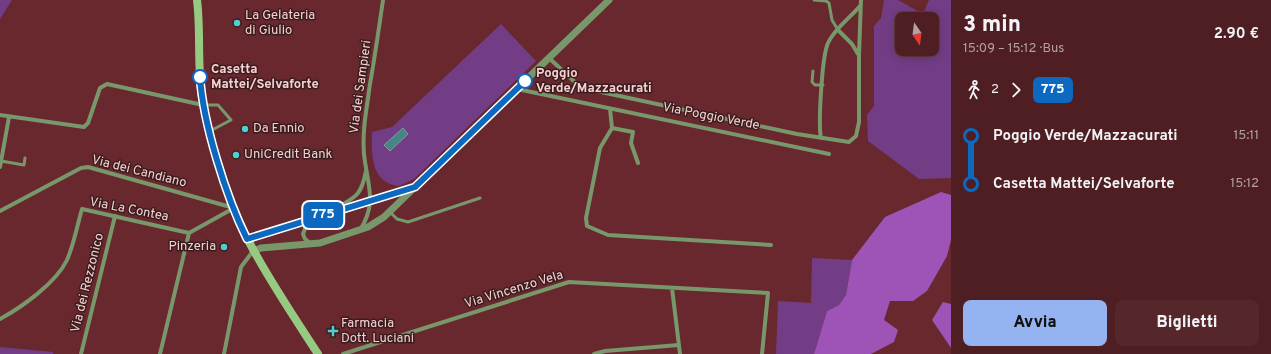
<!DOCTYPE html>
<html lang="it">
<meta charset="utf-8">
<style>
:root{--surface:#4e1e22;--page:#55272a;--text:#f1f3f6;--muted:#b3a2a5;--line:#653c40;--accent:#95b2f1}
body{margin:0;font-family:Overpass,sans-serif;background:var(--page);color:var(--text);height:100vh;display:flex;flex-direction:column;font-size:15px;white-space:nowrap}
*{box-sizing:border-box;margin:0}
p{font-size:13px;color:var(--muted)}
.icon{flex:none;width:22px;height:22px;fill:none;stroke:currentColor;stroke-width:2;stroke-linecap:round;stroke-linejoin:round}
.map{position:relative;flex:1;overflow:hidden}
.panel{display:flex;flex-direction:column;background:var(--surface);width:320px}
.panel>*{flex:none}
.badge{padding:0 8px;border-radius:6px;font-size:14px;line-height:26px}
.needle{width:26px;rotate:166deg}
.tools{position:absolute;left:895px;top:12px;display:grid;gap:8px}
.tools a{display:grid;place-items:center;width:44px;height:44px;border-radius:8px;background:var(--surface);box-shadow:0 2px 10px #0003,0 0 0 1px var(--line);font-size:20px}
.map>.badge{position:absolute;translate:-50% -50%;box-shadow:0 0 0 2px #fff}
.legs{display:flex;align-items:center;gap:6px;height:44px;padding:0 12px;font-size:13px}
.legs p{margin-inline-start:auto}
.summary{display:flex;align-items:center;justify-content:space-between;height:68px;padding:0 12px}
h1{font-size:22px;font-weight:800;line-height:30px}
.action{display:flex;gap:8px;margin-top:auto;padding:8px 12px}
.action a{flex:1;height:46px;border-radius:8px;background:var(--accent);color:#111;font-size:16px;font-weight:800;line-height:46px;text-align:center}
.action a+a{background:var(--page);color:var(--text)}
ul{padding:0 12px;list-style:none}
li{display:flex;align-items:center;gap:14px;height:48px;font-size:15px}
li i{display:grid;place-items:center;width:6px;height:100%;margin:0 5px;background:currentColor}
li i::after{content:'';width:10px;height:10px;margin:-5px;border:3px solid;border-radius:50%;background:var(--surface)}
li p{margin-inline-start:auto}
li:first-child i{background:linear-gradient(#0000 50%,currentColor 0)}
li:last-child i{background:linear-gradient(currentColor 50%,#0000 0)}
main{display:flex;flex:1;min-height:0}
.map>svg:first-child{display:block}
.green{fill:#723d84;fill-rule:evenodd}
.forest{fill:#9e53b7}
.water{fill:#458586;stroke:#7b9c9c}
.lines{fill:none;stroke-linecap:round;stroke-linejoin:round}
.service{stroke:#78986c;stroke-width:3}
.minor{stroke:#78986c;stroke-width:4}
.tertiary{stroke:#78986c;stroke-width:7}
.secondary{stroke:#96ca82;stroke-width:8}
.line-1-casing{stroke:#fff;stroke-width:9}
.line-1{stroke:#0c69bf;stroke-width:6}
.poi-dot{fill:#52cdcf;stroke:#3a1d1e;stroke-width:1.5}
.stop-1-dot{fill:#fff;stroke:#0c69bf;stroke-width:2}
.labels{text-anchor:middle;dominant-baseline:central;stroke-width:3;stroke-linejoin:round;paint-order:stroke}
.poi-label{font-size:13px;fill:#f9d0d1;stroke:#3a1d1e;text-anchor:start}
.stop-label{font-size:13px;font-weight:bold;fill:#f9d0d1;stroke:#3a1d1e;text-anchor:start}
.street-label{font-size:13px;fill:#f9d0d1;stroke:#3a1d1e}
</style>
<main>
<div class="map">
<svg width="951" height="354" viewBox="0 0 951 354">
<rect width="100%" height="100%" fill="#68282e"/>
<path class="green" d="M0,0H12L0,19Z
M884,0H898L923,14L929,0H951V178L919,179L868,141L867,115L874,106V26L881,18ZM902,19H932V49H902Z
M501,24L536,61L414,179L399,186C371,183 371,154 372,132L392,127Z
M812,258L852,260L846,295L839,305L827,311L814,354H776L778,301L811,303Z
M0,347L53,352V354H0Z"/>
<path class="forest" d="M941,192L951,195V240L947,256L927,291L913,301H890L884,320L898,330L894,342L871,354H814L827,311L839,305L846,295L852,260L885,217Z
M943,302L951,304V348L932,320Z"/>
<path class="water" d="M403,128L408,134L390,151L384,145Z"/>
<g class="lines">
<path class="service" d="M814,0L826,1L829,3L832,20L838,30
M813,71L812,82L815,85H823
M205,105H218L231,120L210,131
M1,161L24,165L25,158
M390,212L397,219L408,222L480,198"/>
<path class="minor" d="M838,30L852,44L858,54
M549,58L577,84L587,89L797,134L849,142L856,136L859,122V54L861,0
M517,89L829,154
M610,109L612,128
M0,115L84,127L88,123L100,88L107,84L203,105
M821,138C818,124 822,56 828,43C834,29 850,18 860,6
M638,163L631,143L633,132L612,128L600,148L586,218L587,226L608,235L771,245
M0,167L9,117
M333,210C355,197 361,197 366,171
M0,211L81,168L88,167L234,208
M308,221L303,234L305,239L310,243
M360,230C378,202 367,184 364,154C362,130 367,107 370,84C375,56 379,28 383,0
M672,288L680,354
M0,319C22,307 56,283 67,260C74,244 77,226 82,209L189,233L234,208
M81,354L115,216
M160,354L189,233
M224,354L241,267L253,251
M343,354L569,282L768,293L762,354
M594,354L605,351L679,345"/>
<path class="tertiary" d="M247,239L413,188
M253,251L261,248L320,243L368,227L384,217L609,0"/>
<path class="secondary" d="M197,0C201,32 197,65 202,97C209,142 231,211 254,251C273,286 296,320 318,354"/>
</g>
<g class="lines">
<defs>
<path id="line-1" d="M200,77C203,123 226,197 247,239L415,187L525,81"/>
</defs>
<use href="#line-1" class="line-1-casing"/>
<use href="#line-1" class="line-1"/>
</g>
<g class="poi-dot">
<circle cx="237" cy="23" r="4"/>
<circle cx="245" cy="129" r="4"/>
<circle cx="236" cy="155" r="4"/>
<circle cx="224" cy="247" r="4"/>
<path d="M331 325h4v4h4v4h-4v4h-4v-4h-4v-4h4z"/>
</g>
<g class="stop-1-dot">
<circle cx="200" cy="77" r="7"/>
<circle cx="525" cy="81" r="7"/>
</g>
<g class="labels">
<g class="poi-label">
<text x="245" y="16">La Gelateria<tspan x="245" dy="15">di Giulio</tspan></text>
<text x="253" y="129">Da Ennio</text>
<text x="244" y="155">UniCredit Bank</text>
<text x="216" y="247" text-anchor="end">Pinzeria</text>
<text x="341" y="324">Farmacia<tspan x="341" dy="15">Dott. Luciani</tspan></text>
</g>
<g class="stop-label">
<text x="211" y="70">Casetta<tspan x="211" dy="15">Mattei/Selvaforte</tspan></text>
<text x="536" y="74">Poggio<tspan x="536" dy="15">Verde/Mazzacurati</tspan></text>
</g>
<g class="street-label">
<text transform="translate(361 87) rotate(-82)">Via dei Sampieri</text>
<text transform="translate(711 117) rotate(11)">Via Poggio Verde</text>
<text transform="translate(139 172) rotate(14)">Via dei Candiano</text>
<text transform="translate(129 210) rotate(11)">Via La Contea</text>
<text transform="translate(88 283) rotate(-76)">Via dei Rezzonico</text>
<text transform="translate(514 290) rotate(-17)">Via Vincenzo Vela</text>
</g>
</g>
</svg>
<div class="tools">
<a><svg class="needle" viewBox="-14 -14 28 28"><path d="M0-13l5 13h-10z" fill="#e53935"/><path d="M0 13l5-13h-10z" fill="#b3a2a5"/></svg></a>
</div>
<b class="badge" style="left:323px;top:215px;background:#0c69bf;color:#fff">775</b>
</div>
<section class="panel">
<div class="summary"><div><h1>3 min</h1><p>15:09 – 15:12 · Bus</p></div><b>2.90 €</b></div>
<div class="legs"><svg class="icon" aria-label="walk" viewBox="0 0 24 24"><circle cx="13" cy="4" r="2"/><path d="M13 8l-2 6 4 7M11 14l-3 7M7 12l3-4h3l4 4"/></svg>2<svg class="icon" aria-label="forward" viewBox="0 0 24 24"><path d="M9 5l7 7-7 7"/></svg><b class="badge" style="background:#0c69bf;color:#fff">775</b></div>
<ul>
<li><i style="color:#0c69bf"></i><b>Poggio Verde/Mazzacurati</b><p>15:11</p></li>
<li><i style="color:#0c69bf"></i><b>Casetta Mattei/Selvaforte</b><p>15:12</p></li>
</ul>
<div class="action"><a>Avvia</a><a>Biglietti</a></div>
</section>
</main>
